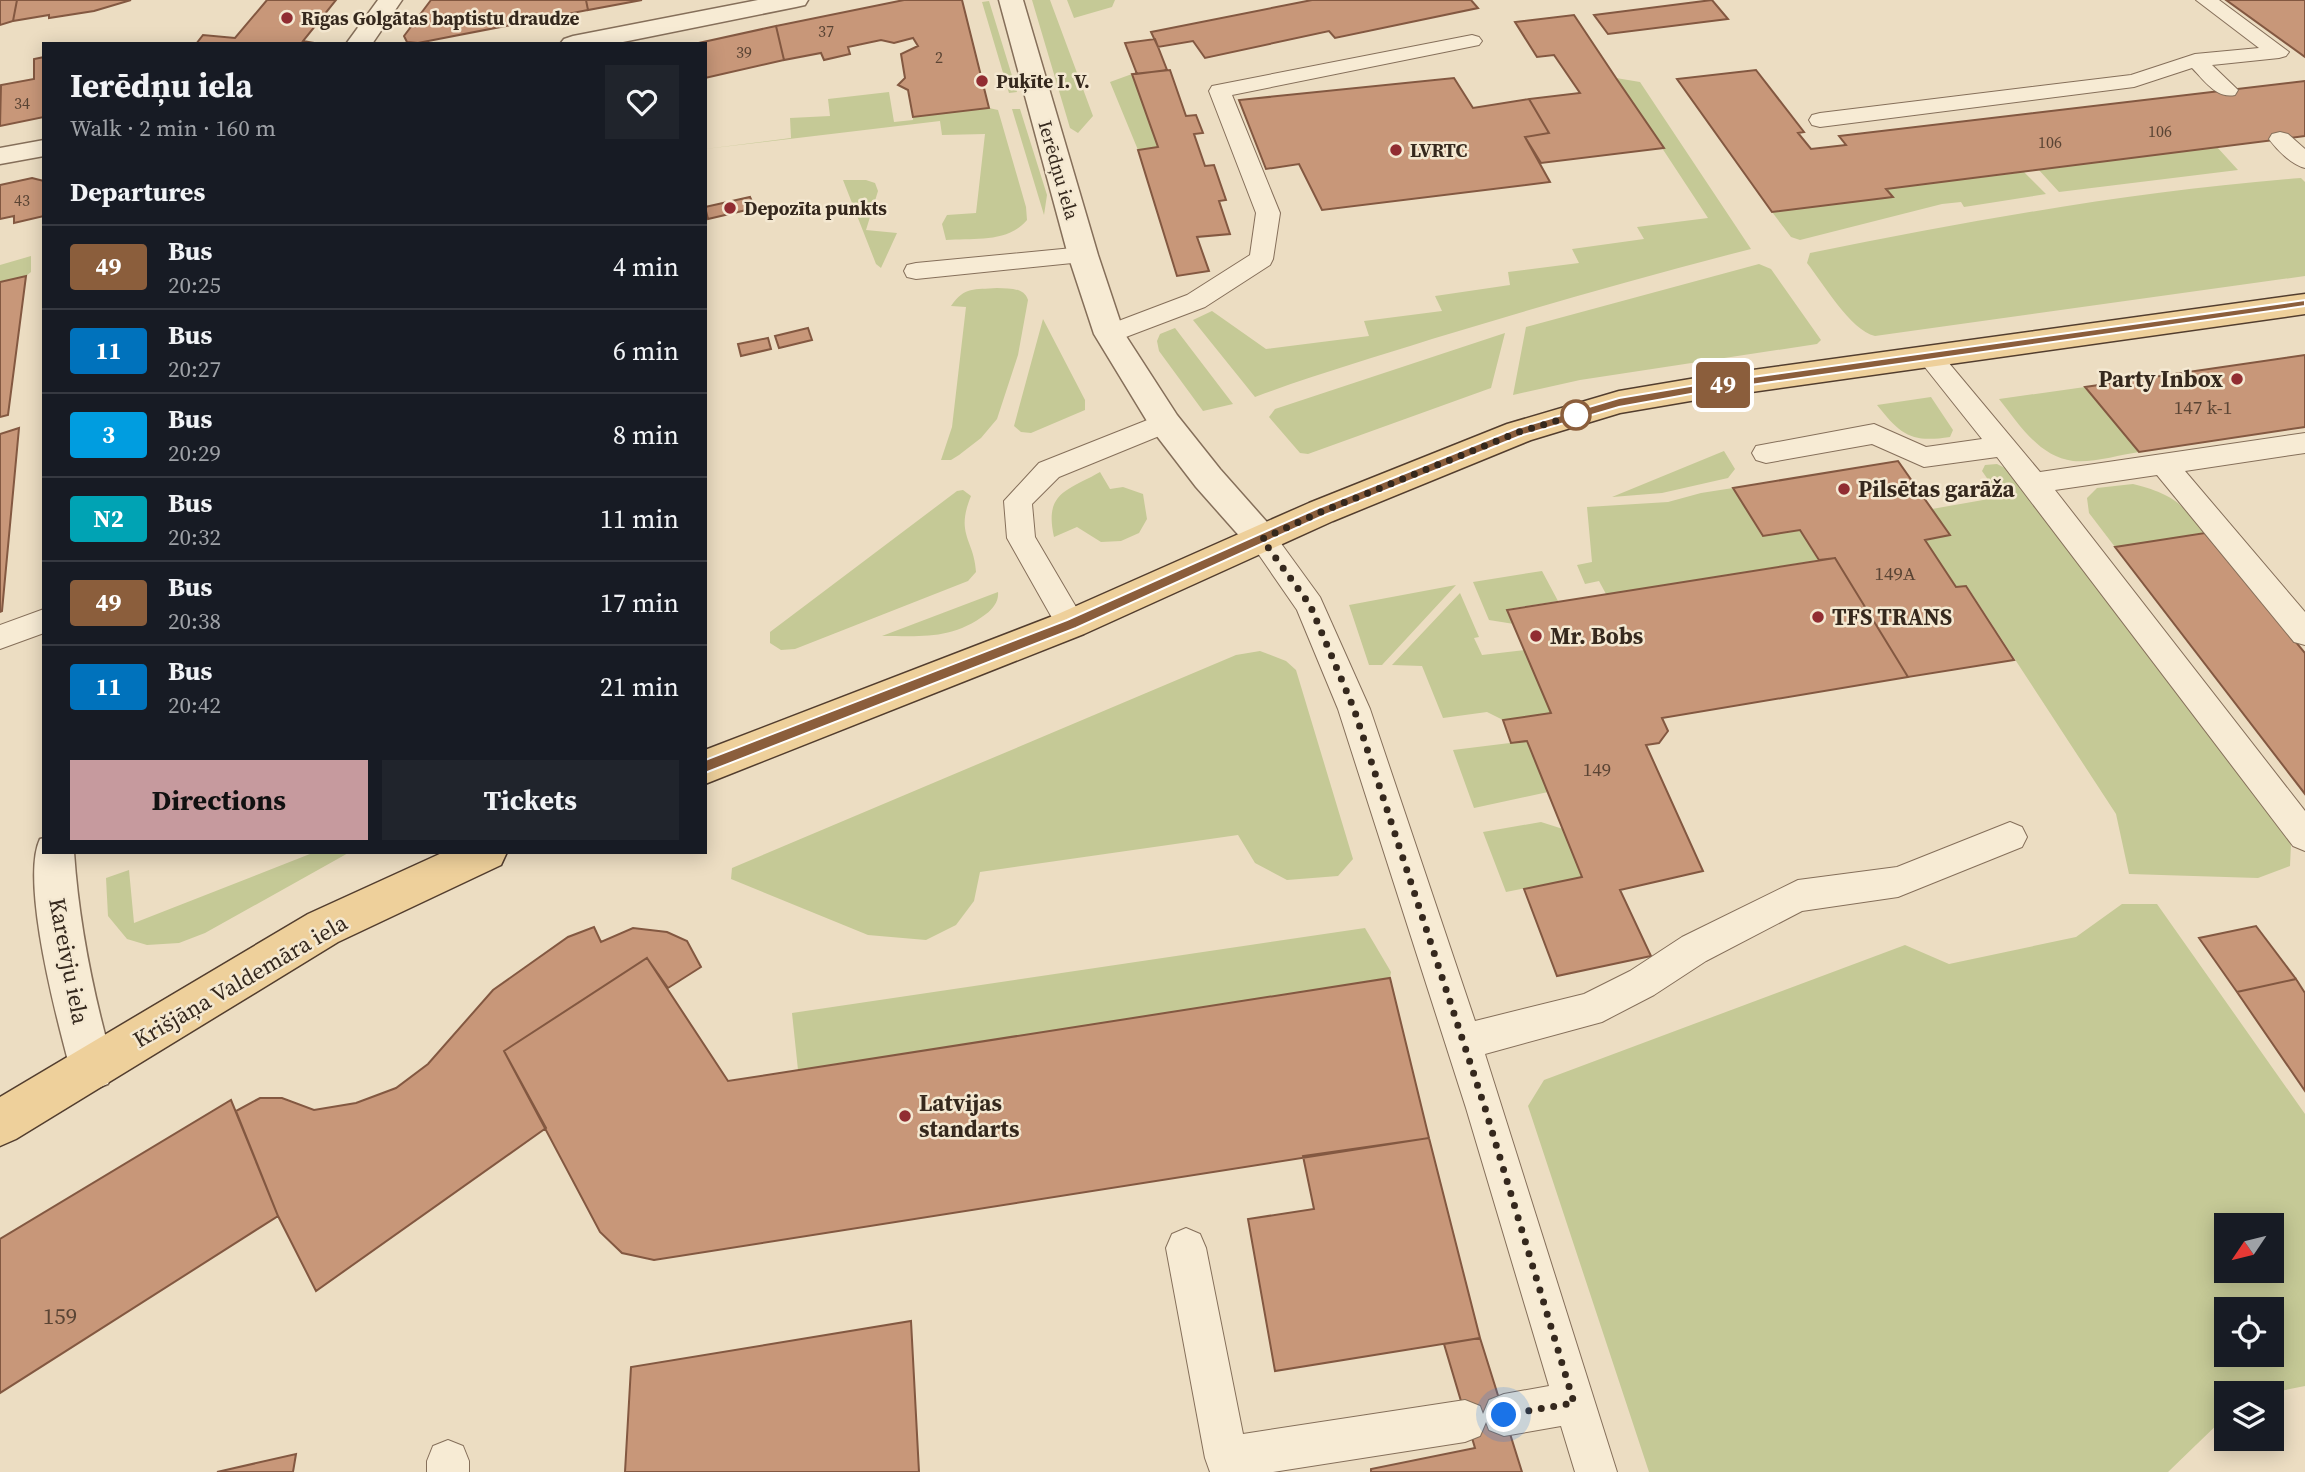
<!DOCTYPE html>
<meta charset="utf-8">
<style>
:root{--surface:#171b24;--page:#20242c;--text:#f1f3f6;--muted:#9ea1a6;--line:#363941;--accent:#c69a9e}
body{margin:0;font-family:"Source Serif 4",serif;background:var(--page);color:var(--text);height:100vh;display:flex;flex-direction:column;font-size:26px;white-space:nowrap}
*{box-sizing:border-box;margin:0}
p{font-size:23px;color:var(--muted)}
.icon{flex:none;width:38px;height:38px;fill:none;stroke:currentColor;stroke-width:2;stroke-linecap:round;stroke-linejoin:round}
.map{position:relative;flex:1;overflow:hidden}
.drawer{position:absolute;left:42px;top:42px;width:665px;height:812px;display:flex;flex-direction:column;background:var(--surface);border-radius:0px;box-shadow:0 4px 18px #0003}
.drawer>*{flex:none}
.badge{padding:0 14px;border-radius:5px;font-size:24px;line-height:46px}
.needle{width:46px;rotate:235deg}
.buttons{position:absolute;left:2214px;top:1213px;display:grid;gap:14px}
.buttons a{display:grid;place-items:center;width:70px;height:70px;border-radius:0px;background:var(--surface);box-shadow:0 4px 18px #0003;font-size:35px}
.you{position:absolute;width:35px;height:35px;margin:-18px;border:5px solid #fff;border-radius:50%;background:#1a73e8;box-shadow:0 0 0 10px #1a73e833}
.map>.badge{position:absolute;translate:-50% -50%;box-shadow:0 0 0 4px #fff}
h2{padding:0 28px;font-size:26px;line-height:63px}
.round{display:grid;place-items:center;flex:none;width:74px;height:74px;border-radius:0px;background:var(--page)}
.headline{display:flex;align-items:center;justify-content:space-between;height:119px;padding:0 28px}
h1{font-size:33px;font-weight:700;line-height:52px}
.action{display:flex;gap:14px;margin-top:auto;padding:14px 28px}
.action a{flex:1;height:80px;border-radius:0px;background:var(--accent);color:#111;font-size:28px;font-weight:700;line-height:80px;text-align:center}
.action a+a{background:var(--page);color:var(--text)}
ul{padding:0;list-style:none}
li{display:flex;align-items:center;gap:21px;height:84px;padding:0 28px;border-top:2px solid var(--line)}
li div{flex:1}
li b{display:block;font-size:26px}
li em{font-style:normal}
li .badge{min-width:77px;font-weight:700;text-align:center}
.map>svg:first-child{display:block}
.green{fill:#c5c996;fill-rule:evenodd}
.building{fill:#c89779;stroke:#835841;stroke-width:2}
.lines{fill:none;stroke-linecap:round;stroke-linejoin:round}
.service-casing{stroke:#856f5a;stroke-width:2}
.minor-casing{stroke:#856f5a;stroke-width:3}
.primary-casing{stroke:#523d2e;stroke-width:3}
.service{fill:#f7ebd4;fill-rule:evenodd}
.minor{fill:#f7ebd4;fill-rule:evenodd}
.primary{fill:#eed09b;fill-rule:evenodd}
.line{fill:#8b5e3c;stroke:#fff;stroke-width:2}
.walk{stroke:#35281d;stroke-width:7;stroke-dasharray:0 12.6}
.poi-dot{fill:#912d32;stroke:#f4e8d1;stroke-width:2.5}
.stop-dot{fill:#fff;stroke:#8b5e3c;stroke-width:3.5}
.labels{text-anchor:middle;dominant-baseline:central;stroke-width:5;stroke-linejoin:round;paint-order:stroke}
.far-number-label{font-size:16px;fill:#5a4434}
.far-poi-label{font-size:19px;font-weight:bold;fill:#35281d;stroke:#f4e8d1;text-anchor:start}
.far-street-label{font-size:19px;fill:#35281d;stroke:#f4e8d1}
.number-label{font-size:19px;fill:#5a4434}
.poi-label{font-size:23px;font-weight:bold;fill:#35281d;stroke:#f4e8d1;text-anchor:start}
.street-label{font-size:23px;fill:#35281d;stroke:#f4e8d1}
.near-number-label{font-size:23px;fill:#5a4434}
</style>
<div class="map">
<svg width="2305" height="1472" viewBox="0 0 2305 1472">
<rect width="100%" height="100%" fill="#ecddc2"/>
<path class="green" d="M1032,0H1050L1093,116L1078,133L1070,128Z
M1067,0H1115L1112,7L1074,18Z
M989,1L1017,92L1009,93L982,2Z
M1132,74L1158,147L1138,150L1110,82Z
M1616,78L1640,82L1751,249C1644,276 1538,307 1432,339C1373,358 1313,375 1255,397L1193,320L1212,311L1266,349L1369,336L1364,321L1442,311L1435,296L1510,285L1508,272L1579,263L1572,249L1644,239L1637,227L1708,218Z
M889,92L894,122L913,120V117L989,108L998,110L1026,207L1027,220C1008,243 974,238 946,240L942,224L947,215L976,213L985,134L942,135L940,121L705,149L791,138L790,118L830,116L828,99Z
M1012,109H1020L1047,195L1044,215Z
M2217,147L2238,170L2059,192L2038,169Z
M2024,172L2046,194L1964,207L1961,202L1942,204L1800,240L1791,237L1772,212L1892,197L1886,189Z
M2301,178L2305,182V276L1875,336C1850,330 1823,283 1807,263L1810,253C1973,220 2135,191 2301,178Z
M843,180H866L875,183L878,191L866,230L897,233L881,268L876,264Z
M31,256V272L26,276L0,282V265Z
M1759,264L1771,269L1821,340L1817,344L1580,380L1513,395L1526,327Z
M997,288C1009,289 1024,287 1028,300L1018,355L997,419L981,438L959,455L951,460H941L952,427L966,307L951,306C965,286 974,290 997,288Z
M1043,319L1085,400V410L1031,433L1021,432L1014,426Z
M1175,328L1233,404L1203,411L1159,351L1157,341L1160,334Z
M1505,333L1491,388L1308,454L1300,453L1269,417L1275,409Z
M2085,387L2139,452C2119,455 2093,463 2073,461C2039,457 2019,424 1999,399Z
M1931,397L1953,430L1950,437C1911,443 1901,435 1877,405Z
M1724,451L1735,469L1728,478L1662,493L1612,497Z
M1997,464L2015,473L2291,844L2290,866L2258,878L2129,874L2116,814L1967,586L1956,587L1925,540L1949,535L1932,509L2000,497L1982,471L1985,465Z
M1100,472L1110,489L1123,487L1143,494L1147,519L1139,533L1121,541L1101,542L1077,527L1054,537C1044,492 1067,491 1100,472Z
M2133,484C2172,494 2181,502 2205,533L2115,547L2089,513L2087,498L2097,488Z
M1733,488L1762,536L1800,530L1819,560L1606,594L1599,581L1585,584L1577,565L1592,562L1587,507L1668,502L1701,493Z
M963,490L971,496C955,535 974,539 976,572L968,581L795,649L781,650L770,643V632L957,491Z
M1542,571L1558,601L1508,609L1514,624L1489,620L1473,582Z
M1456,585L1382,665H1369L1349,605Z
M998,592C999,601 993,609 986,614C952,640 922,636 882,636Z
M1460,593L1479,637L1474,638L1482,655L1525,650L1551,713L1503,720L1487,712L1443,718L1422,666L1392,665Z
M1260,651L1286,661L1296,670L1353,859L1338,876L1287,880L1255,863L1238,835L980,872L974,901L956,925L926,940L868,935L731,879L732,868L1236,655Z
M1527,741L1548,792L1474,808L1453,750Z
M1541,822L1563,829L1582,877L1506,892L1483,832Z
M315,852H350L205,933L179,943L147,945L127,939L108,916L106,878L129,870L134,923Z
M2122,904H2157L2305,1114V1386L2270,1393H2226V1416L2168,1472H1649L1528,1106L1544,1080L1905,945L1949,964L2076,937ZM2272,1225V1270H2226V1225ZM2226,1309H2272V1354H2226Z
M1365,928L1391,972L1390,978L798,1070L792,1013Z"/>
<path class="building" d="M0,0H17L13,21L0,25Z
M17,0H131L94,11L49,18V15L13,21Z
M267,0H336L303,41L320,44H188H196L203,35L235,38Z
M431,0H586L588,10L418,43L407,42L404,36Z
M586,0H642L588,10Z
M904,0H962L989,108L913,117L908,90L898,85L905,78L901,54L918,46L913,38L894,43L881,40L848,47L850,54L824,60L821,53L784,60L776,26Z
M1471,0L1478,8L1335,38L1329,31L1205,58L1193,41L1158,47L1151,32L1312,0Z
M1712,0L1728,19L1608,34L1594,15Z
M2226,0H2305V57Z
M1574,15L1616,78L1664,148L1541,163L1525,137L1549,133L1529,99L1580,93L1554,55L1537,57L1515,22Z
M776,26L784,60L705,78V44H694Z
M1155,39L1167,70L1137,74L1125,43Z
M44,57V117L0,126L1,85L34,79V59Z
M1170,70L1186,116L1196,115L1203,133L1194,134L1205,166L1214,165L1226,200L1219,201L1230,234L1197,237L1209,271L1177,276L1138,150L1158,147L1132,74Z
M1756,70L1804,132L1798,133L1811,149L1846,145L1839,136L2305,81V136L1886,189L1893,197L1772,212L1677,79Z
M1454,78L1473,108L1529,99L1549,133L1525,137L1550,182L1322,210L1299,164L1266,169L1239,100Z
M32,178L44,181V216L14,223V216L0,219V185Z
M750,197L755,208L708,219L705,207Z
M26,276L8,415L0,417V282Z
M808,328L812,340L779,348L775,336Z
M768,338L771,349L741,356L738,344Z
M2305,355V427L2139,452L2085,387Z
M19,428L2,611L0,612V434Z
M1898,461L1950,535L1925,540L1956,587L1966,586L2014,660L1908,677L1835,558L1819,560L1800,530L1763,536L1733,488Z
M2205,533L2305,653V794L2115,547Z
M1835,558L1908,677L1662,718L1668,731L1659,743L1646,745L1703,871L1620,890L1651,956L1557,976L1524,889L1582,877L1527,741L1511,743L1503,720L1551,713L1507,610Z
M2256,926L2296,979L2237,992L2199,938Z
M594,927L601,942L633,928L667,932L687,941L701,967L668,988L647,958L504,1051L546,1128L316,1291L278,1216L236,1111L260,1098H282L314,1110L356,1103L396,1088L428,1064L493,990L568,937Z
M647,958L728,1081L1390,978L1429,1138L654,1260L622,1253L600,1232L504,1051Z
M2296,979L2305,993V1091L2237,992Z
M231,1100L278,1216L0,1393V1239Z
M1429,1138L1480,1338L1275,1371L1248,1219L1314,1209L1303,1156Z
M911,1321L919,1472H625L631,1367Z
M1480,1338L1522,1472H1371V1469L1475,1448L1444,1344Z
M296,1454L293,1472H217Z"/>
<g class="lines">
<defs>
<path id="service" d="M2196,0H2219L2289,52L2286,56L2279,58L2212,65L2238,90L2235,95C2216,99 2204,80 2192,68L2134,87L1820,127L1812,125L1809,120L1812,115L1820,113L2131,75L2195,54L2259,48Z
M1472,35L1479,37L1482,41L1479,45L1232,95L1280,213L1273,259L1270,265L1205,307L1118,340L1109,343L1100,340L1096,334L1100,328L1187,295L1250,255L1256,213L1209,91L1212,86Z
M2280,132L2288,134L2305,149V168C2292,165 2277,150 2269,139L2272,134Z
M1083,247L1092,249L1095,255L1092,261L916,279L907,277L904,271L907,265L916,263Z
M1929,347L1938,350L2040,472L2305,433V453L2185,471L2305,612V645L2294,642L2157,475L2055,490L2305,811V851L2293,846L1997,457L1924,467L1872,444L1766,463L1756,460L1752,453L1756,446L1874,424L1926,447L1982,439L1916,356L1920,350Z
M1165,413L1174,416L1178,423L1174,430L1059,477L1032,504L1035,537L1086,624L1082,632L1071,636L1060,632L1007,538L1004,501L1039,463Z
M1262,528L1272,531L1320,597L1370,709L1475,1021L1584,994L1630,971L1682,937L1798,880L1897,867L2010,822L2022,827L2027,837L2022,847L1898,897L1802,911L1706,961L1654,995L1602,1022L1485,1054L1617,1472H1575L1561,1426L1504,1436L1489,1430L1486,1422L1480,1436L1465,1442L1273,1472H1210L1205,1458L1166,1248L1172,1234L1186,1228L1200,1234L1206,1248L1243,1434L1465,1400L1480,1406L1483,1414L1489,1400L1504,1394L1549,1386L1466,1108L1338,709L1297,610L1248,539L1252,531Z
M44,609V633L0,649V625Z
M448,1440L463,1446L469,1461V1472H427V1461L433,1446Z"/>
<path id="minor" d="M378,0H402L372,44H346Z
M758,0H808L805,5L796,7L613,44H560L564,39L573,36Z
M999,0H1023L1098,255L1124,333L1177,415L1220,469L1274,530L1279,539L1274,548L1262,552L1250,548L1196,487L1153,431L1094,334L1068,255Z
M44,140V156L0,164V148Z
M44,838V852H74C79,926 94,997 114,1068L108,1084L92,1090L76,1084L70,1068C57,1020 20,881 40,839Z"/>
<path id="primary" d="M2305,294V314L1702,399L1620,413L1531,440L1333,521L1084,634L705,784V750L1058,614L1309,503L1507,424L1619,391L1702,377Z
M444,852H507L501,865L338,942L16,1139L0,1146V1097L308,914Z"/>
</defs>
<use href="#service" class="service-casing"/>
<use href="#minor" class="minor-casing"/>
<use href="#primary" class="primary-casing"/>
<use href="#service" class="service"/>
<use href="#minor" class="minor"/>
<use href="#primary" class="primary"/>
</g>
<path class="line" d="M2305,300V306L1702,392L1619,407L1523,435L1325,515L1076,628L710,771L705,773L698,767L700,762L1067,620L1316,509L1515,429L1619,398L1702,384Z"/>
<g class="lines">
<path class="walk" d="M1504,1415L1574,1403L1485,1108L1354,709L1310,605L1262,539L1321,512L1519,432L1576,415"/>
</g>
<g class="poi-dot">
<circle cx="287" cy="18" r="7"/>
<circle cx="982" cy="81" r="7"/>
<circle cx="1396" cy="150" r="7"/>
<circle cx="730" cy="208" r="7"/>
<circle cx="2237" cy="379" r="7"/>
<circle cx="1844" cy="489" r="7"/>
<circle cx="1818" cy="617" r="7"/>
<circle cx="1536" cy="636" r="7"/>
<circle cx="905" cy="1116" r="7"/>
</g>
<circle class="stop-dot" cx="1576" cy="415" r="14"/>
<g class="labels">
<g class="far-number-label">
<text x="826" y="31">37</text>
<text x="744" y="52">39</text>
<text x="939" y="57">2</text>
<text x="22" y="103">34</text>
<text x="2160" y="131">106</text>
<text x="2050" y="142">106</text>
<text x="22" y="200">43</text>
</g>
<g class="far-poi-label">
<text x="301" y="18">Rīgas Golgātas baptistu draudze</text>
<text x="996" y="81">Puķīte I. V.</text>
<text x="1410" y="150">LVRTC</text>
<text x="744" y="208">Depozīta punkts</text>
</g>
<g class="far-street-label">
<text transform="translate(1059 170) rotate(74)">Ierēdņu iela</text>
</g>
<g class="number-label">
<text x="2203" y="407">147 k-1</text>
<text x="1895" y="573">149A</text>
<text x="1597" y="769">149</text>
</g>
<g class="poi-label">
<text x="2223" y="379" text-anchor="end">Party Inbox</text>
<text x="1858" y="489">Pilsētas garāža</text>
<text x="1832" y="617">TFS TRANS</text>
<text x="1550" y="636">Mr. Bobs</text>
<text x="919" y="1103">Latvijas<tspan x="919" dy="26">standarts</tspan></text>
</g>
<g class="street-label">
<text transform="translate(69 961) rotate(79)">Kareivju iela</text>
<text transform="translate(240 981) rotate(-30)">Krišjāņa Valdemāra iela</text>
</g>
<g class="near-number-label">
<text x="60" y="1316">159</text>
</g>
</g>
</svg>
<div class="buttons">
<a><svg class="needle" viewBox="-14 -14 28 28"><path d="M0-13l5 13h-10z" fill="#e53935"/><path d="M0 13l5-13h-10z" fill="#9ea1a6"/></svg></a>
<a><svg class="icon" aria-label="locate" viewBox="0 0 24 24"><circle cx="12" cy="12" r="6"/><path d="M12 2v4M12 18v4M2 12h4M18 12h4"/></svg></a>
<a><svg class="icon" aria-label="layers" viewBox="0 0 24 24"><path d="M12 4l9 5-9 5-9-5zM3 14l9 5 9-5"/></svg></a>
</div>
<div class="you" style="left:1504px;top:1415px"></div>
<b class="badge" style="left:1723px;top:385px;background:#8b5e3c;color:#fff">49</b>
<section class="drawer">
<div class="headline"><div><h1>Ierēdņu iela</h1><p>Walk · 2 min · 160 m</p></div><a class="round"><svg class="icon" aria-label="heart" viewBox="0 0 24 24"><path d="M12 20l-8-8c-3-5 5-10 8-4 3-6 11-1 8 4z"/></svg></a></div>
<h2>Departures</h2>
<ul>
<li><span class="badge" style="background:#8b5e3c;color:#fff">49</span><div><b>Bus</b><p>20:25</p></div><em>4 min</em></li>
<li><span class="badge" style="background:#0072bc;color:#fff">11</span><div><b>Bus</b><p>20:27</p></div><em>6 min</em></li>
<li><span class="badge" style="background:#009de0;color:#fff">3</span><div><b>Bus</b><p>20:29</p></div><em>8 min</em></li>
<li><span class="badge" style="background:#00a3b4;color:#fff">N2</span><div><b>Bus</b><p>20:32</p></div><em>11 min</em></li>
<li><span class="badge" style="background:#8b5e3c;color:#fff">49</span><div><b>Bus</b><p>20:38</p></div><em>17 min</em></li>
<li><span class="badge" style="background:#0072bc;color:#fff">11</span><div><b>Bus</b><p>20:42</p></div><em>21 min</em></li>
</ul>
<div class="action"><a>Directions</a><a>Tickets</a></div>
</section>
</div>
